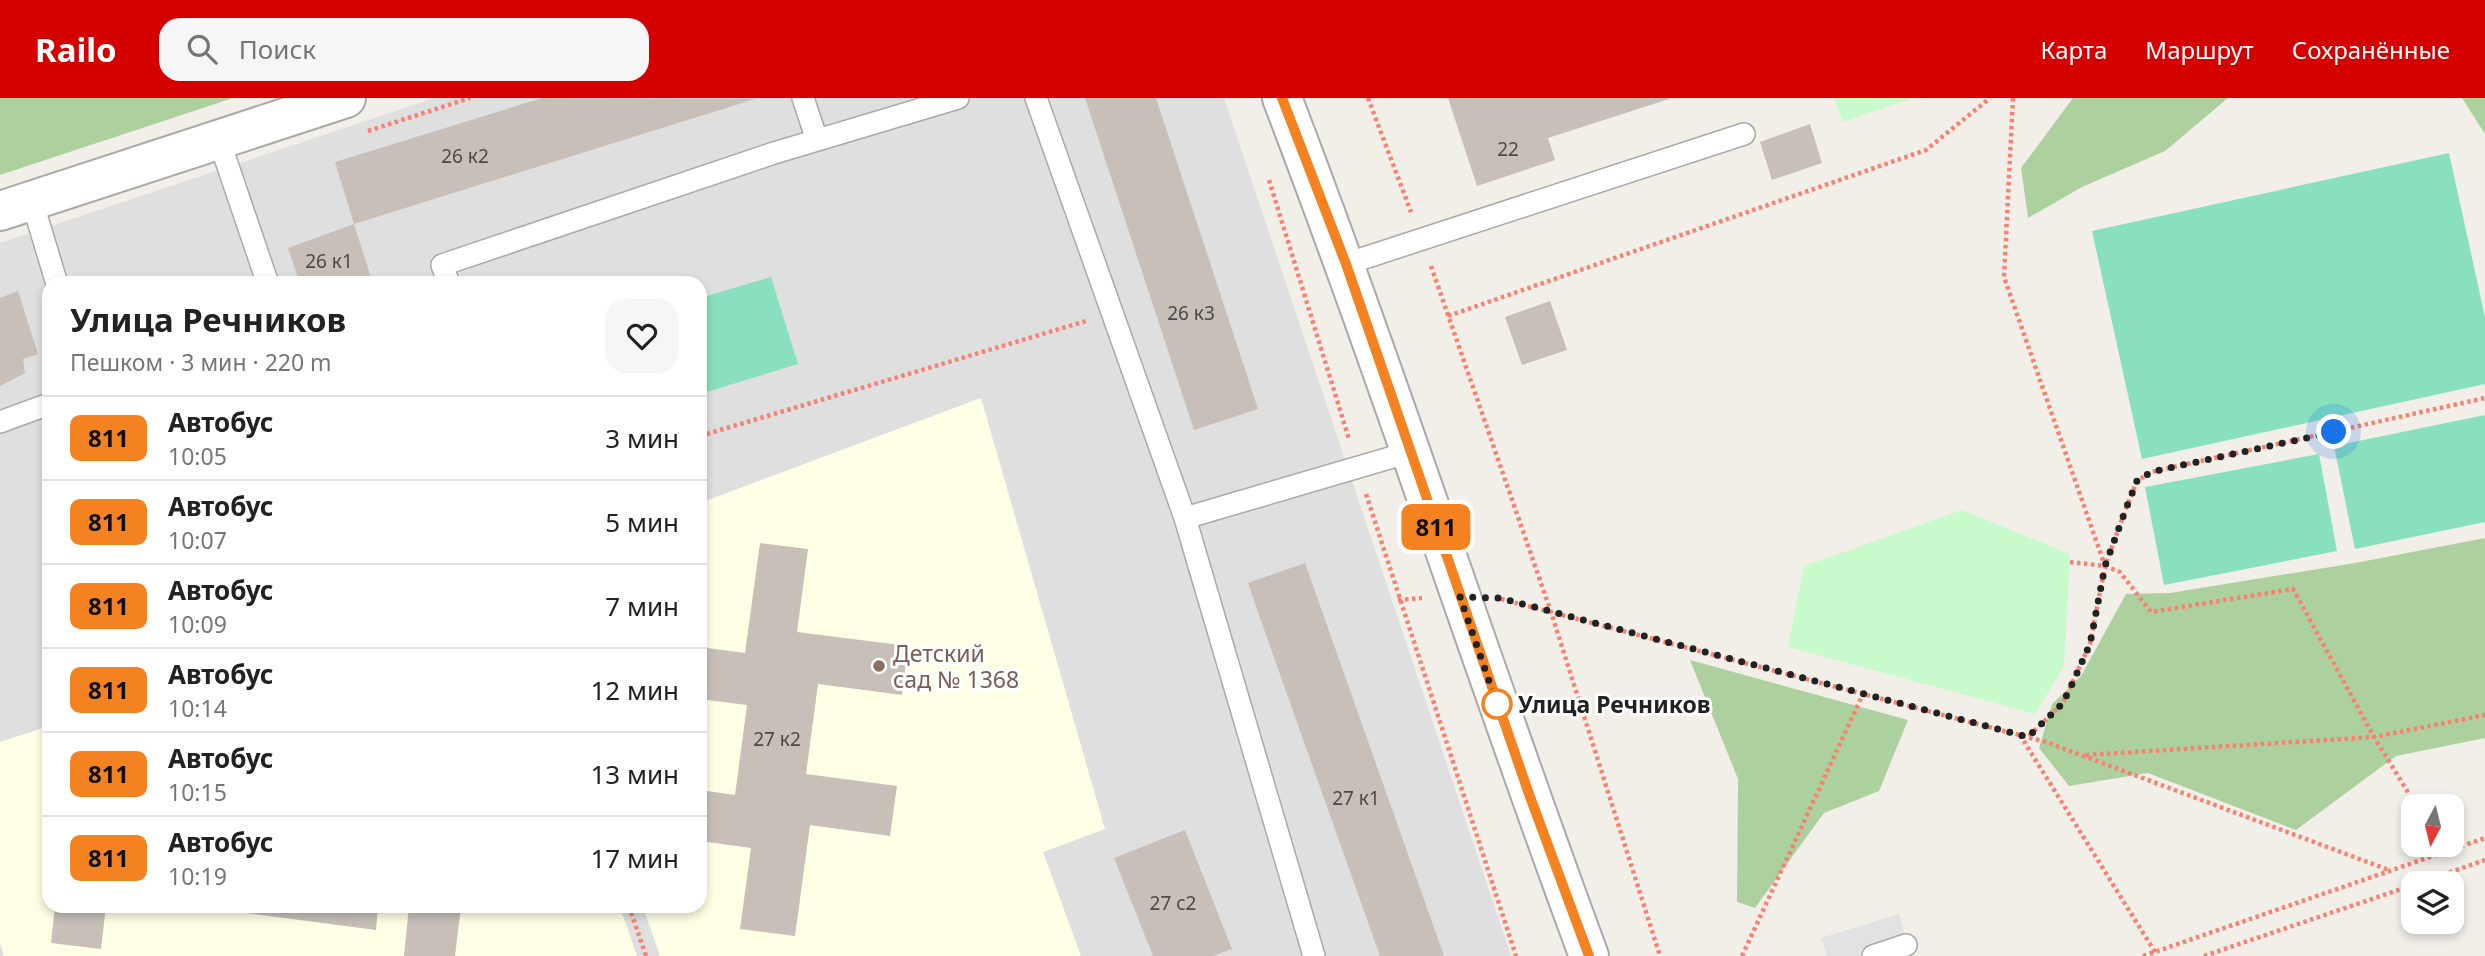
<!DOCTYPE html>
<html lang="ru">
<meta charset="utf-8">
<style>
:root{--surface:#fff;--page:#f6f6f6;--text:#222;--muted:#767676;--line:#e0e0e0;--accent:#d40000}
body{margin:0;font-family:"Noto Sans",sans-serif;background:var(--page);color:var(--text);height:100vh;display:flex;flex-direction:column;font-size:26px;white-space:nowrap}
*{box-sizing:border-box;margin:0}
p{font-size:23px;color:var(--muted)}
.icon{flex:none;width:38px;height:38px;fill:none;stroke:currentColor;stroke-width:2;stroke-linecap:round;stroke-linejoin:round}
.map{position:relative;flex:1;overflow:hidden}
.panel{position:absolute;left:42px;top:178px;width:665px;height:637px;display:flex;flex-direction:column;background:var(--surface);border-radius:21px;box-shadow:0 4px 10px #0003}
.panel>*{flex:none}
.badge{padding:0 14px;border-radius:10px;font-size:24px;line-height:46px}
.needle{width:46px;rotate:187deg}
.tools{position:absolute;left:2401px;top:696px;display:grid;gap:14px}
.tools a{display:grid;place-items:center;width:63px;height:63px;border-radius:14px;background:var(--surface);box-shadow:0 4px 10px #0003;font-size:35px}
.you{position:absolute;width:35px;height:35px;margin:-18px;border:5px solid #fff;border-radius:50%;background:#1a73e8;box-shadow:0 0 0 10px #1a73e833}
.map>.badge{position:absolute;translate:-50% -50%;box-shadow:0 0 0 4px #fff}
.round{display:grid;place-items:center;flex:none;width:74px;height:74px;border-radius:21px;background:var(--page)}
.overview{display:flex;align-items:center;justify-content:space-between;height:119px;padding:0 28px}
h1{font-size:33px;font-weight:700;line-height:52px}
ul{padding:0;list-style:none}
li{display:flex;align-items:center;gap:21px;height:84px;padding:0 28px;border-top:2px solid var(--line)}
li div{flex:1}
li b{display:block;font-size:26px}
li em{font-style:normal}
li .badge{min-width:77px;font-weight:700;text-align:center}
header{display:flex;align-items:center;gap:42px;box-sizing:border-box;height:98px;padding:0 35px;background:var(--accent);color:#fff}
header strong{font-size:33px}
nav{display:flex;gap:38px;margin-inline-start:auto;font-size:24px}
.search{width:490px;height:63px;background:var(--page);display:flex;align-items:center;gap:18px;box-sizing:border-box;padding:0 24px;border-radius:21px;color:var(--muted);font-size:26px}
.map>svg:first-child{display:block}
.residential{fill:#e0dfdf;fill-rule:evenodd}
.education{fill:#ffffe5}
.forest{fill:#add19e}
.park{fill:#c8facc}
.pitch{fill:#88e0be}
.parking{fill:#e2e2e2}
.building{fill:#c7bfb8}
.lines{fill:none;stroke-linecap:round;stroke-linejoin:round}
.lane-casing{stroke:#a9a9a9;stroke-width:24}
.street-casing{stroke:#a9a9a9;stroke-width:42}
.path{stroke:#fa8072;stroke-width:4.5;stroke-dasharray:3.5 3.5;stroke-linecap:butt}
.lane{stroke:#fff;stroke-width:21}
.street{stroke:#fff;stroke-width:38}
.line-casing{stroke:#fff;stroke-width:16}
.line{stroke:#f58220;stroke-width:10}
.walk{stroke:#222;stroke-width:7;stroke-dasharray:0 12.6}
.education-dot{fill:#8d6e63;stroke:#fff;stroke-width:2.5}
.stop-dot{fill:#fff;stroke:#f58220;stroke-width:3.5}
.labels{text-anchor:middle;dominant-baseline:central;stroke-width:6;stroke-linejoin:round;paint-order:stroke}
.number-label{font-size:19px;fill:#4b4948}
.education-label{font-size:23px;fill:#785e54;stroke:#fff;text-anchor:start}
.stop-label{font-size:23px;font-weight:bold;fill:#222;stroke:#fff;text-anchor:start}
</style>
<header>
<strong>Railo</strong>
<div class="search"><svg class="icon" aria-label="search" viewBox="0 0 24 24"><circle cx="10" cy="10" r="6"/><path d="M15 15l6 6"/></svg>Поиск</div>
<nav><a>Карта</a><a>Маршрут</a><a>Сохранённые</a></nav>
</header>
<div class="map">
<svg width="2485" height="858" viewBox="0 0 2485 858">
<rect width="100%" height="100%" fill="#f2efe9"/>
<path class="residential" d="M435,0H1224L1511,858H0V145ZM49,186H700V808H49Z"/>
<path class="education" d="M981,300L1105,731L1043,754L1081,858H660L643,809L700,808V405Z
M49,628V808L620,809L637,858H4L0,845V644Z"/>
<path class="forest" d="M0,0H233L0,77Z
M2073,0H2228L2165,53L2082,89L2028,120L2021,70Z
M2462,0H2485V36Z
M2485,440V640L2396,658L2296,732L2148,675L2069,688L2039,650L2052,606L2081,578L2126,496L2170,495L2355,465Z
M1690,562L1908,622L1879,693L1824,715L1755,810L1737,804L1738,681Z"/>
<path class="park" d="M1834,0H1913L1843,24Z
M1962,412L2070,456L2064,568L2035,616L1788,549L1804,468Z"/>
<path class="pitch" d="M2449,55L2485,219V286L2142,361L2092,133Z
M771,179L798,266L700,296V200Z
M2485,317V424L2355,451L2334,348Z
M2319,356L2337,453L2164,487L2145,389Z"/>
<path class="parking" d="M1899,816L1911,858H1827L1821,840Z"/>
<path class="building" d="M542,0L755,1L354,126L373,186H300L288,150L354,126L335,64Z
M1085,0H1156L1258,311L1194,332Z
M1448,0H1669V1L1548,40L1555,62L1477,88Z
M1810,26L1822,65L1772,82L1760,44Z
M18,193L38,256L23,261L25,275L0,288V200Z
M1550,203L1567,252L1522,267L1505,219Z
M760,445L808,451L797,534L908,548L902,597L818,586L806,676L897,688L890,738L810,727L795,838L740,831L751,750L700,743V692L735,697L747,607L700,601V549L745,555Z
M1305,465L1444,858H1380L1266,537L1248,485Z
M1185,732L1232,851L1213,858H1153L1114,760Z
M55,808H106L101,851L51,845Z
M192,808H378L376,832Z
M409,808H461L455,858H404Z"/>
<g class="lines">
<defs>
<path id="lane" d="M803,0L817,42
M1036,0L1185,420L1410,354
M219,42L268,186
M32,103L57,186
M1346,166L1744,36
M449,186L442,167L774,55L958,0
M0,324L49,306
M1185,420L1314,858
M1873,858L1906,847"/>
<path id="street" d="M1282,0C1391,284 1483,573 1589,858
M0,113L346,0"/>
</defs>
<use href="#lane" class="lane-casing"/>
<use href="#street" class="street-casing"/>
<path class="path" d="M1368,0L1411,114
M2013,0L2004,179L2105,468
M368,33L470,0
M1269,82L1349,341
M1431,168L1551,514L1660,858
M1448,218L1926,52L1990,0
M700,338L1086,223
M1366,396L1516,858
M2070,464L2105,468L2120,474L2151,514L2293,491L2374,639L2417,709
M1501,501L2046,644L2389,772
M1398,502L1422,500
M2020,637L2155,854
M2029,638L2063,605L2090,546L2105,468L2127,408L2137,383L2151,374L2485,300
M2086,657L2374,639L2485,617
M2416,786L2485,762
M629,808L646,858
M1742,858L1863,596
M2143,858L2485,740
M2204,858L2413,787"/>
<use href="#lane" class="lane"/>
<use href="#street" class="street"/>
</g>
<g class="lines">
<defs>
<path id="line" d="M1282,0L1346,166L1529,696L1589,858"/>
</defs>
<use href="#line" class="line-casing"/>
<use href="#line" class="line"/>
<path class="walk" d="M1497,606L1460,499L1500,500L2028,639L2063,605L2072,586L2090,546L2105,468L2127,408L2137,383L2151,374L2334,334"/>
</g>
<circle class="education-dot" cx="879" cy="568" r="7"/>
<circle class="stop-dot" cx="1497" cy="606" r="14"/>
<g class="labels">
<g class="number-label">
<text x="1508" y="51">22</text>
<text x="465" y="58">26 к2</text>
<text x="329" y="163">26 к1</text>
<text x="1191" y="215">26 к3</text>
<text x="777" y="641">27 к2</text>
<text x="1356" y="700">27 к1</text>
<text x="1173" y="805">27 с2</text>
</g>
<g class="education-label">
<text x="893" y="555">Детский<tspan x="893" dy="26">сад № 1368</tspan></text>
</g>
<g class="stop-label">
<text x="1518" y="606">Улица Речников</text>
</g>
</g>
</svg>
<div class="tools">
<a><svg class="needle" viewBox="-14 -14 28 28"><path d="M0-13l5 13h-10z" fill="#e53935"/><path d="M0 13l5-13h-10z" fill="#767676"/></svg></a>
<a><svg class="icon" aria-label="layers" viewBox="0 0 24 24"><path d="M12 4l9 5-9 5-9-5zM3 14l9 5 9-5"/></svg></a>
</div>
<div class="you" style="left:2334px;top:334px"></div>
<b class="badge" style="left:1436px;top:429px;background:#f58220;color:#111">811</b>
<section class="panel">
<div class="overview"><div><h1>Улица Речников</h1><p>Пешком · 3 мин · 220 m</p></div><a class="round"><svg class="icon" aria-label="heart" viewBox="0 0 24 24"><path d="M12 20l-8-8c-3-5 5-10 8-4 3-6 11-1 8 4z"/></svg></a></div>
<ul>
<li><span class="badge" style="background:#f58220;color:#111">811</span><div><b>Автобус</b><p>10:05</p></div><em>3 мин</em></li>
<li><span class="badge" style="background:#f58220;color:#111">811</span><div><b>Автобус</b><p>10:07</p></div><em>5 мин</em></li>
<li><span class="badge" style="background:#f58220;color:#111">811</span><div><b>Автобус</b><p>10:09</p></div><em>7 мин</em></li>
<li><span class="badge" style="background:#f58220;color:#111">811</span><div><b>Автобус</b><p>10:14</p></div><em>12 мин</em></li>
<li><span class="badge" style="background:#f58220;color:#111">811</span><div><b>Автобус</b><p>10:15</p></div><em>13 мин</em></li>
<li><span class="badge" style="background:#f58220;color:#111">811</span><div><b>Автобус</b><p>10:19</p></div><em>17 мин</em></li>
</ul>
</section>
</div>
